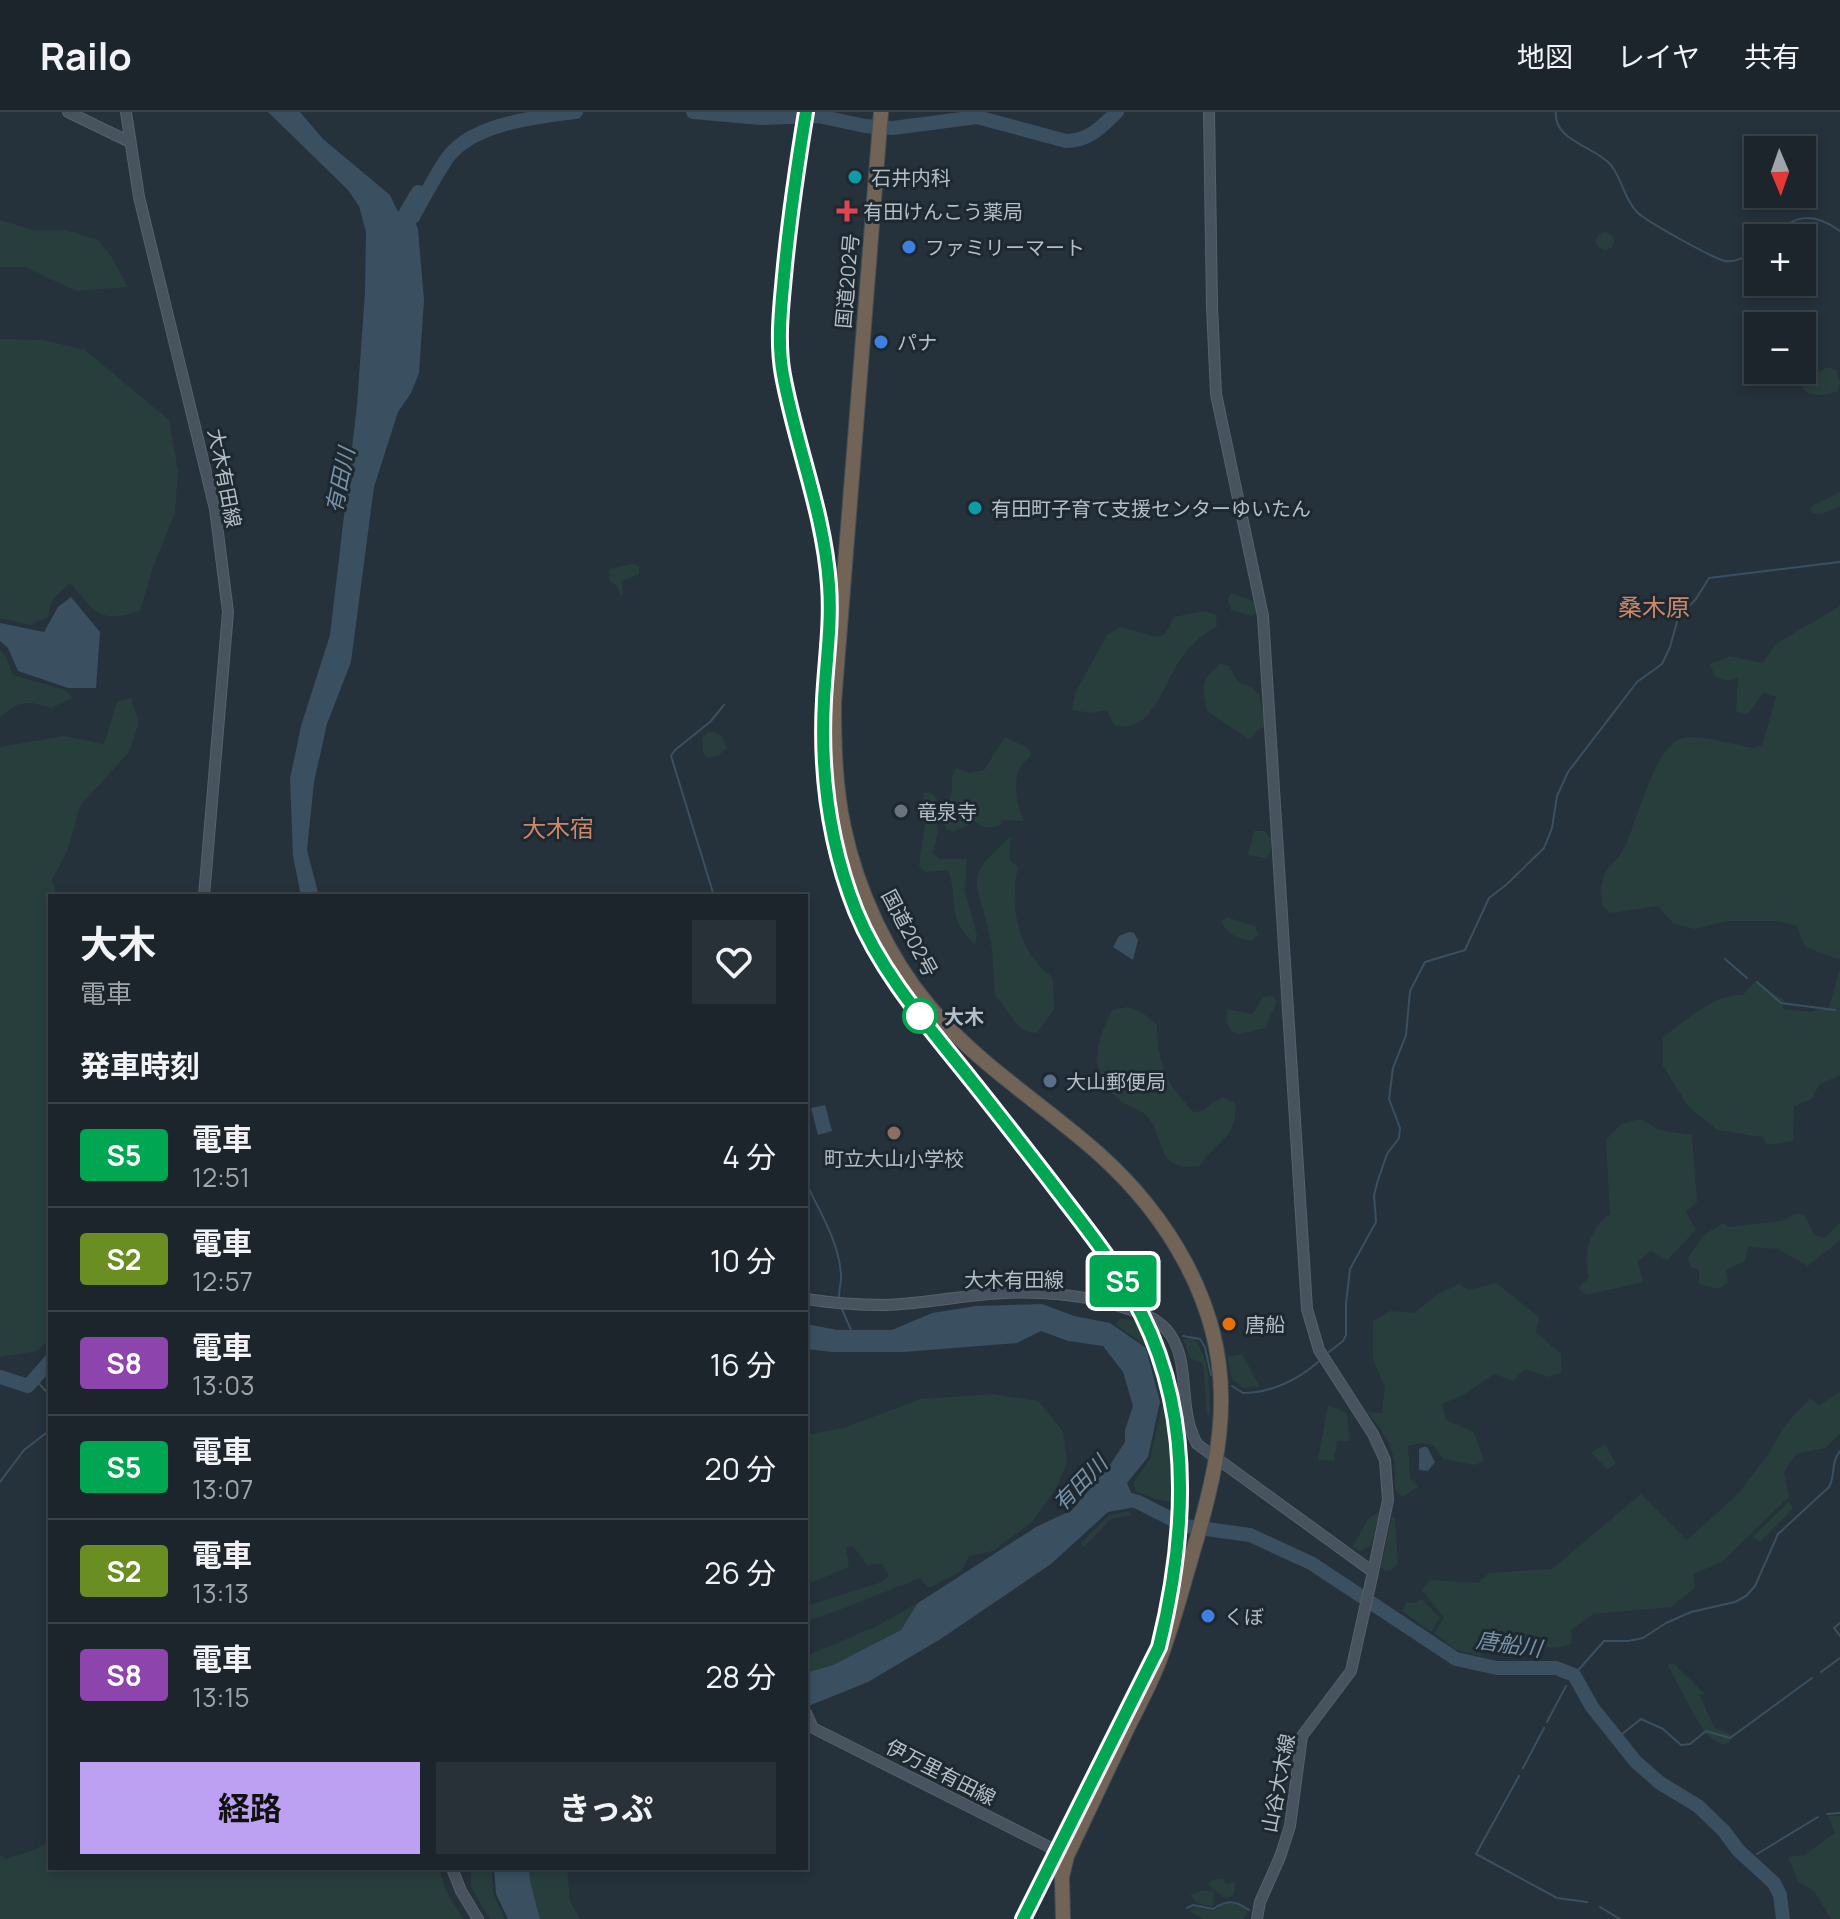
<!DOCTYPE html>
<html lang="ja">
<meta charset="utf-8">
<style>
:root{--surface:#1c252c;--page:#293138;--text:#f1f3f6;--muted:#a0a5a9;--line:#3a4248;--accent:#bca0f2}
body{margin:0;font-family:Manrope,"Noto Sans JP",sans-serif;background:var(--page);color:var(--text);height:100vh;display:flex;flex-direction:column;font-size:30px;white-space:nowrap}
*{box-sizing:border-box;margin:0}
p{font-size:26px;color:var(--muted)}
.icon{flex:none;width:44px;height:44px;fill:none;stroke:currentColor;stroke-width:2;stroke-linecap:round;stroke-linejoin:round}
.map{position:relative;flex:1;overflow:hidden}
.sheet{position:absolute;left:48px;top:782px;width:760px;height:976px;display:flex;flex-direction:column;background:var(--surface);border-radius:0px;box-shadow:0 4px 12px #0003,0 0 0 2px var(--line)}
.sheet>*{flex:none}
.badge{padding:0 16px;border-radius:6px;font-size:28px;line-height:52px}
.needle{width:52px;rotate:178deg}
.buttons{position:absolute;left:1744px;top:24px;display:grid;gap:16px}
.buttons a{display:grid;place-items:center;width:72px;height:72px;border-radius:0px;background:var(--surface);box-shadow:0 4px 12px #0003,0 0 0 2px var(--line);font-size:40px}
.map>.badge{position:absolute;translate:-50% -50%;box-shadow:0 0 0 4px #fff}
h2{padding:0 32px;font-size:30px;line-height:72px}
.round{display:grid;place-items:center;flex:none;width:84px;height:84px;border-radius:0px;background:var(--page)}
.headline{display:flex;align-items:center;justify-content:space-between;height:136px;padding:0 32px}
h1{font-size:38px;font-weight:700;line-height:60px}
.cta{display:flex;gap:16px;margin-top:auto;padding:16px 32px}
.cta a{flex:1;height:92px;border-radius:0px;background:var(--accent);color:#111;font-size:32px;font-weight:700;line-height:92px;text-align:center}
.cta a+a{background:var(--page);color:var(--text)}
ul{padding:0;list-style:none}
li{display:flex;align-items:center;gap:24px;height:104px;padding:0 32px;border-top:2px solid var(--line)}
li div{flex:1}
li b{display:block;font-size:30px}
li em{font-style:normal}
li .badge{min-width:88px;font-weight:700;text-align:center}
header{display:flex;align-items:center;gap:48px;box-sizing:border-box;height:112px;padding:0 40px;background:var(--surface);border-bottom:2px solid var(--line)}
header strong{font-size:38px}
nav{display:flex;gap:44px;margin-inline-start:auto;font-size:28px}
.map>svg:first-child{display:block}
.green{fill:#283e3d}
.water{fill:#3a5061}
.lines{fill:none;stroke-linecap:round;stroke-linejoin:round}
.stream{stroke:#3a5061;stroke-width:2}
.river{stroke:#3a5061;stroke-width:14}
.secondary-casing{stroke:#576169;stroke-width:12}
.highway-casing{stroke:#444e56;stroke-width:16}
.secondary{stroke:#47535e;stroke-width:10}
.highway{stroke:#716356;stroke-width:14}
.rail{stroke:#5b6872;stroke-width:2;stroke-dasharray:8 8;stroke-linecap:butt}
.line-casing{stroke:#fff;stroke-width:18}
.line{stroke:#00a651;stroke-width:12}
.culture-dot{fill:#0f9aa8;stroke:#1e2830;stroke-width:3}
.health-dot{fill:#e0444e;stroke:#1e2830;stroke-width:3}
.shop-dot{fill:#3f7fe0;stroke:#1e2830;stroke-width:3}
.worship-dot{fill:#6b7280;stroke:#1e2830;stroke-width:3}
.stop-dot{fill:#fff;stroke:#00a651;stroke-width:4}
.service-dot{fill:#5c6f8a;stroke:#1e2830;stroke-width:3}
.education-dot{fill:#8d6e63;stroke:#1e2830;stroke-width:3}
.food-dot{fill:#e8710a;stroke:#1e2830;stroke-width:3}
.labels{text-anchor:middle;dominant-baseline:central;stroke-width:6;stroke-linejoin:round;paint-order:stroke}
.poi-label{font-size:20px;fill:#b4bec7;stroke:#1e2830;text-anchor:start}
.street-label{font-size:20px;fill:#b4bec7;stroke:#1e2830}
.stop-label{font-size:20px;font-weight:bold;fill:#b4bec7;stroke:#1e2830;text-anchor:start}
.water-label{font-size:22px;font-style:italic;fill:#7793a9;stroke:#1e2830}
.quarter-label{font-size:24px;fill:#cd8769;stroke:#1e2830}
</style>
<header>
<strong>Railo</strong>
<nav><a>地図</a><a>レイヤ</a><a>共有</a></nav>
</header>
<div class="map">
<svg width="1840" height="1807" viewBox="0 0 1840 1807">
<rect width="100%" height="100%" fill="#25313b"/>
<path class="green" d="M0,108L33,118H66L98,128L111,144L128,175L76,179L25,155H0Z
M1596 129a9 9 0 1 1 18 0a9 9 0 1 1-18 0Z
M0,227L43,228L85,238L169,308L178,359L175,401L153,455L140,499C97,512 96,500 70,471L52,488L48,505L30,513L0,506Z
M1827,255L1836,258L1840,271L1838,279C1827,283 1812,286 1803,277L1805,268Z
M1840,380V394L1822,402L1813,401L1810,396L1813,393Z
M632,452L639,454V462L622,469L623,483L620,482L617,474L610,470L609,457Z
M1232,481L1257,491L1259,495L1256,502L1251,504L1231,498L1228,486Z
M1840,494V848L1805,835L1797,814L1778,809H1727L1694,817L1674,812L1658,794L1611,801L1603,795C1602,787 1600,778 1602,770C1607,753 1615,752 1622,740C1637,714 1652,638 1680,627C1696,621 1734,633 1753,636L1762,633L1776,585L1763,581L1748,602L1736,600L1738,566L1728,569L1715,565L1710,552L1730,544L1762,551L1777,531Z
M1205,499L1216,503L1217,514C1201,524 1190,533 1180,548C1163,572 1152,624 1114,613L1107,598L1091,601L1072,598L1075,581L1107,523L1120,515L1157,525L1165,522L1174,505Z
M0,538L6,544L13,563L65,578L72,586L51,596C25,588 21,589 0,605Z
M1221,552L1229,554L1238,570L1251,575L1259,583L1266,614L1255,620L1250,628L1207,599C1203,575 1199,567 1221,552Z
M131,586L139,611L129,640L80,694L68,737L52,768L57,784H50V1227L37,1239L0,1245V635L64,624L104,632L117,590Z
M713,620L722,624L727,636L718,644L707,646L703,640L702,626L707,621Z
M1005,625L1028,636L1032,642C1028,647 1022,651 1019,657C1013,674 1017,693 1024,709L1002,708L1000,713C989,717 984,717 975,710L953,720L946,717C939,698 944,699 951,683C954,674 949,666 956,656L969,661L984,658Z
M930,680L937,686L935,703L938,718L933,742L940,747H967L965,779L977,823L975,833C944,802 960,792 948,758L925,760L919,754L925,712L923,681Z
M1254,719H1264L1272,727L1271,739L1266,746L1248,743Z
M1011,724L1009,747L1018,755C1009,796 1018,840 1053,866L1054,897L1037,921C1013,920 1011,898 995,884C993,864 994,841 989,821C977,764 961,770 1011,724Z
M1226,805L1255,814L1258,822L1253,828C1242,830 1225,821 1222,810Z
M1840,856V963L1819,973L1812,987L1794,994L1793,1029L1767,1033L1763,1025L1717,1018L1688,994L1663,954V925C1685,909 1715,881 1743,883L1755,869L1784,888L1783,897L1810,900L1829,895Z
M1272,884L1277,890L1265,916L1239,922L1232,920L1226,909L1227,897L1251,902L1256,898L1263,885Z
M1128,895L1144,902L1157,913C1158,955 1166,969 1193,1000L1203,999L1214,989L1223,985L1235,991C1240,1025 1213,1030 1200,1054C1154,1061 1166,1025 1147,1004C1140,997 1128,995 1120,988C1086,962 1096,930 1112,898Z
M1640,1007L1659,1018L1692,1023L1697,1090L1686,1100L1696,1118L1667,1148L1650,1139L1638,1150L1643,1170L1586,1183L1578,1176L1589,1165C1582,1141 1590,1116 1610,1102L1606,1028L1621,1012Z
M1798,1101L1804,1103L1815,1123L1824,1126L1840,1111V1128C1830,1138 1818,1144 1808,1154L1778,1137L1748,1135L1745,1149L1726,1158L1728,1171L1718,1177L1699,1172V1158L1691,1155L1688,1146L1704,1123L1723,1111L1730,1115L1781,1109Z
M1496,1171L1539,1205L1536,1220L1561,1242V1261L1548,1265L1525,1257L1513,1269L1494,1262L1463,1283L1442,1292L1446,1308L1474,1320L1484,1349L1475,1353L1443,1347L1433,1333L1422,1331L1408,1334L1410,1366L1418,1375L1402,1385L1395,1377C1396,1339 1391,1329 1367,1300L1382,1301L1385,1276L1373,1247V1209L1390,1199L1414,1201L1438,1182L1459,1172L1469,1178Z
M1120,1207C1166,1208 1168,1230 1175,1268L1171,1272L1153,1217L1146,1218L1167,1284L1161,1288L1146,1234L1115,1212Z
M1183,1227H1194C1211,1246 1210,1280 1210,1305L1207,1302L1203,1252L1190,1246Z
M1242,1242L1260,1275L1243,1276L1232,1267L1227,1245Z
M1840,1280V1321L1825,1336L1796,1342L1784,1360L1789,1385L1722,1450L1693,1462L1695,1476L1671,1495L1593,1502L1571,1518L1572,1531C1549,1545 1512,1523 1482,1534V1544L1456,1538L1434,1521L1444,1506L1422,1478L1430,1468L1478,1471L1489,1461L1552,1457L1641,1382L1687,1428L1739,1381L1770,1339L1785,1313L1810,1286L1819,1293Z
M993,1282L1038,1289L1063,1319L1067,1350L1057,1375L1032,1410L993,1439L969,1444L962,1459L929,1476L920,1466L834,1500L806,1509V1494L882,1470L889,1463L882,1452L867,1453L853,1434L846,1435L849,1455L806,1473V1323L843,1316L921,1287Z
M1328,1293L1347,1301L1350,1329H1337L1334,1349L1318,1348Z
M1168,1294L1175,1340L1176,1391L1155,1387L1136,1379L1133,1371L1150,1347L1161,1297Z
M1605,1332L1616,1352L1607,1357L1591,1341Z
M1789,1389L1793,1397L1760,1430L1752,1425Z
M1129,1399L1132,1403L1111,1407L1083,1436L1081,1431L1109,1403Z
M1380,1399L1371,1434L1360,1439L1353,1434L1368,1407Z
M1392,1404L1395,1407L1398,1451L1392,1458L1384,1459L1381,1454Z
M1422,1487L1440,1506L1431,1520L1402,1499L1406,1490L1413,1491Z
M918,1491L901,1518L833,1553L806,1561V1544L875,1515Z
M1674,1552L1706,1583L1699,1582L1714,1615L1732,1623L1729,1631L1723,1633C1718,1630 1711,1626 1706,1622C1703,1619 1669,1557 1668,1553Z
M1828,1704H1840V1807H1831L1814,1779L1798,1770L1788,1745L1804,1743L1835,1721Z
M50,1729V1756H439L445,1777L463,1807H0V1743L6,1747L34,1738Z
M471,1756H492L493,1782L505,1807H490L471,1775Z
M529,1756H567L570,1789L580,1807H540L530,1769Z
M1223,1767L1226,1772L1236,1770L1233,1784L1225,1786L1209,1774L1211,1768Z
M1203,1778L1214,1780L1213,1795L1197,1791L1190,1783Z
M1226,1791L1240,1792L1248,1798L1243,1807H1202L1189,1799L1195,1795L1213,1799Z"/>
<path class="water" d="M268,0H300L323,27L390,83L402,108L407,109L413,105L418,117L424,188L419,261L411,281L398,300L374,375L351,550L327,612L314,670L307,738L319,784H301L293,744L290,667L301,614L330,523L357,293L365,180L366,120L359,94L348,78Z
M71,485L100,520L96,576H68L18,559L8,536L0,529V511L44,520L58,495Z
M1129,820L1134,821L1138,828L1133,848L1113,835L1119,824Z
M825,993L832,1019L818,1023L811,996Z
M1042,1192L1074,1204L1110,1211L1146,1236L1160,1290L1148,1345L1127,1371L1132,1383L1130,1396L1108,1400L1051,1452L939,1528L868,1570L806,1595V1561L833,1553L901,1518L918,1491L1036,1415L1072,1398L1110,1353L1125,1330V1318L1133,1294L1123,1260L1103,1234L1068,1229L1041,1219L1017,1231L904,1240H832L806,1237V1212L837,1218H892L932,1201L976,1194Z
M1423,1335H1427L1435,1350L1428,1359L1419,1358V1337Z
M494,1756H529L530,1769L540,1807H508L496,1782Z"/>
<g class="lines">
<path class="stream" d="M1556,0C1553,29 1595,34 1611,53C1622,67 1625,89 1638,101C1648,110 1712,146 1725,149C1738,151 1749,143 1758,135
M1768,126C1794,104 1811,98 1840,119
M714,784L671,644L675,638L710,610L724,593
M1725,847L1747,866
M1757,870L1781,891L1835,898
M806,1071C820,1100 839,1130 841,1163C842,1172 837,1179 840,1188
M841,1195L851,1218
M1183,1224L1200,1227L1205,1235L1211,1263
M1329,1240L1343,1229L1346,1223V1192L1350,1157L1376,1110L1374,1083L1378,1068L1387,1042L1399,1026L1400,1016L1389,987L1393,956L1406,923L1410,879L1425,850L1465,838L1489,786L1506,773L1544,736L1552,716L1557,684L1568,660L1637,570L1662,552L1670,535L1678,506L1696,487L1709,466L1840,450
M35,1267L50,1284
M1232,1274L1243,1281C1270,1281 1298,1268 1318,1250
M0,1370L24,1338L50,1318
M1840,1511L1834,1516L1840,1524
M1821,1560L1840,1546
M1574,1563L1604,1529H1628L1643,1526L1666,1511L1691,1500L1735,1490L1746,1484L1755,1474L1778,1422L1829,1375C1836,1362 1830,1352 1840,1339
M1547,1610L1566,1574
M1616,1623L1622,1622L1641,1607L1663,1617L1681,1633L1690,1632L1706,1619L1730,1626L1812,1566
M1523,1656L1544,1616
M1519,1664L1476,1742L1557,1786L1587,1790
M1827,1702L1840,1701
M1757,1742L1818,1705
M578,1759L579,1756
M1600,1795L1620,1807
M1187,1796L1193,1793L1213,1797C1227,1788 1235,1788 1249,1798"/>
<path class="river" d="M693,0L761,6L818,4L865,14L893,16L977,5L1066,29C1089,29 1101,15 1117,0
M397,124L402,107L418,80L413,105C424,85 435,64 448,45C474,11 537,5 576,0
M0,1265L28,1274L50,1249
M1115,1384L1138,1390L1185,1414L1250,1423L1311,1451L1456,1547L1497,1556H1556L1574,1563L1592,1595L1636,1650L1660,1671L1698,1694L1724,1719L1738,1738L1774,1771L1780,1783L1783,1807"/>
<defs>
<path id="secondary" d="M68,0L130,30
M126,0L139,85L215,397L228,500L204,784
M1209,0L1212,195L1216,282L1263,504L1307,1197L1319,1238L1373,1322L1385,1348L1388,1388L1373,1460
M806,1187C832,1191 859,1193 885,1193C920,1192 955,1185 989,1182C1034,1178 1086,1182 1128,1197C1142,1201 1156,1206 1166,1217C1193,1247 1176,1294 1197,1332L1373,1460L1351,1559L1302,1624L1290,1714L1280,1745L1260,1790L1257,1807
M806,1601L813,1616L1067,1744
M452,1756L461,1779L478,1807"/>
<path id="highway" d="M881,0L834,591C834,632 835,675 844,716C857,778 888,845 929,894C977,952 1043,992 1099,1042C1167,1103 1220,1189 1221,1283C1222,1332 1210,1380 1197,1426C1185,1466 1175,1507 1160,1547C1152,1569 1140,1591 1129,1613C1109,1656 1088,1700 1067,1744L1062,1765L1063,1807"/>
</defs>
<use href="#secondary" class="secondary-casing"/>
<use href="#highway" class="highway-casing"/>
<use href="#secondary" class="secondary"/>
<use href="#highway" class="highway"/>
<path class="rail" d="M806,0C797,55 789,109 784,164C781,196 777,231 783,263C796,334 824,400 829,473C832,512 826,549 824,588C820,661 829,731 857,799C883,863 930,916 972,969C1000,1004 1027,1039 1054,1074C1085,1115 1119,1157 1143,1203C1194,1307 1185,1425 1159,1535L1023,1807"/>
</g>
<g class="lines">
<defs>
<path id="line" d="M806,0C797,55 789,109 784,164C781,196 777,231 783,263C796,334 824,400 829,473C832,511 826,549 824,588C820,661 829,731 856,799C882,863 930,916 972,969C1000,1004 1027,1039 1054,1074C1085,1115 1119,1156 1142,1203C1194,1307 1186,1426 1159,1535L1023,1807"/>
</defs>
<use href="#line" class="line-casing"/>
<use href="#line" class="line"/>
</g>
<g class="culture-dot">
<circle cx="855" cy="65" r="8"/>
<circle cx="975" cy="396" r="8"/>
</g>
<path class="health-dot" d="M843 87h8v8h8v8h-8v8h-8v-8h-8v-8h8z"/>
<g class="shop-dot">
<circle cx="909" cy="135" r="8"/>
<circle cx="881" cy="230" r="8"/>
<circle cx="1208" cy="1504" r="8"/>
</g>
<circle class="worship-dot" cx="901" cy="699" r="8"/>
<circle class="stop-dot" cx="920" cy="904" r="16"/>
<circle class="service-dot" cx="1050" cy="969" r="8"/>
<circle class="education-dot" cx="894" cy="1021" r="8"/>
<circle class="food-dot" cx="1229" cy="1212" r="8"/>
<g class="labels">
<g class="poi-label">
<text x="871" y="65">石井内科</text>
<text x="863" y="99">有田けんこう薬局</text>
<text x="925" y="135">ファミリーマート</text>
<text x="897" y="230">パナ</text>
<text x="991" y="396">有田町子育て支援センターゆいたん</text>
<text x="917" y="699">竜泉寺</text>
<text x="1066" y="969">大山郵便局</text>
<text x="894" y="1046" text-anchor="middle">町立大山小学校</text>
<text x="1245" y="1212">唐船</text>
<text x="1224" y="1504">くぼ</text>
</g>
<g class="street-label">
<text transform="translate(847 169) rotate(-85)">国道202号</text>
<text transform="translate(225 366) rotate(79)">大木有田線</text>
<text transform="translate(910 821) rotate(62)">国道202号</text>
<text x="1014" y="1167">大木有田線</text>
<text transform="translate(941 1660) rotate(27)">伊万里有田線</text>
<text transform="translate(1278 1671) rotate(-79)">山谷大木線</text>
</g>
<g class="stop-label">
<text x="944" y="904">大木</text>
</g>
<g class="water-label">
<text transform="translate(340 368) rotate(-78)">有田川</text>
<text transform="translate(1080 1371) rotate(-46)">有田川</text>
<text transform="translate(1509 1532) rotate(8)">唐船川</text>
</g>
<g class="quarter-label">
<text x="1654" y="494">桑木原</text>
<text x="558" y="715">大木宿</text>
</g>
</g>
</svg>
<div class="buttons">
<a><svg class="needle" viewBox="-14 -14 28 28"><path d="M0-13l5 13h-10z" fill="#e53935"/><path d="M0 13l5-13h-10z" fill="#a0a5a9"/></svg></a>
<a>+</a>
<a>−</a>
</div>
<b class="badge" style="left:1123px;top:1169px;background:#00a651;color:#fff">S5</b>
<section class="sheet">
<div class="headline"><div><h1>大木</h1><p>電車</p></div><a class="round"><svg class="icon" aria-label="heart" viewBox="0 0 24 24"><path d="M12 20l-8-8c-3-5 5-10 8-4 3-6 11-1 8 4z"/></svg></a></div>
<h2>発車時刻</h2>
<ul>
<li><span class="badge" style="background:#00a651;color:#fff">S5</span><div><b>電車</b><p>12:51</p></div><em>4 分</em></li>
<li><span class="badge" style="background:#6b8e23;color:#fff">S2</span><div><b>電車</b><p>12:57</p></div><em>10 分</em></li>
<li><span class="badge" style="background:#8e44ad;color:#fff">S8</span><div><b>電車</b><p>13:03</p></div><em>16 分</em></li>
<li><span class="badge" style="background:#00a651;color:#fff">S5</span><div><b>電車</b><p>13:07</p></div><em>20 分</em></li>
<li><span class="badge" style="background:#6b8e23;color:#fff">S2</span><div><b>電車</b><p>13:13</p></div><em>26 分</em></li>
<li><span class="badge" style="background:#8e44ad;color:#fff">S8</span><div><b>電車</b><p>13:15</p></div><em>28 分</em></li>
</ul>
<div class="cta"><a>経路</a><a>きっぷ</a></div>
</section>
</div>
